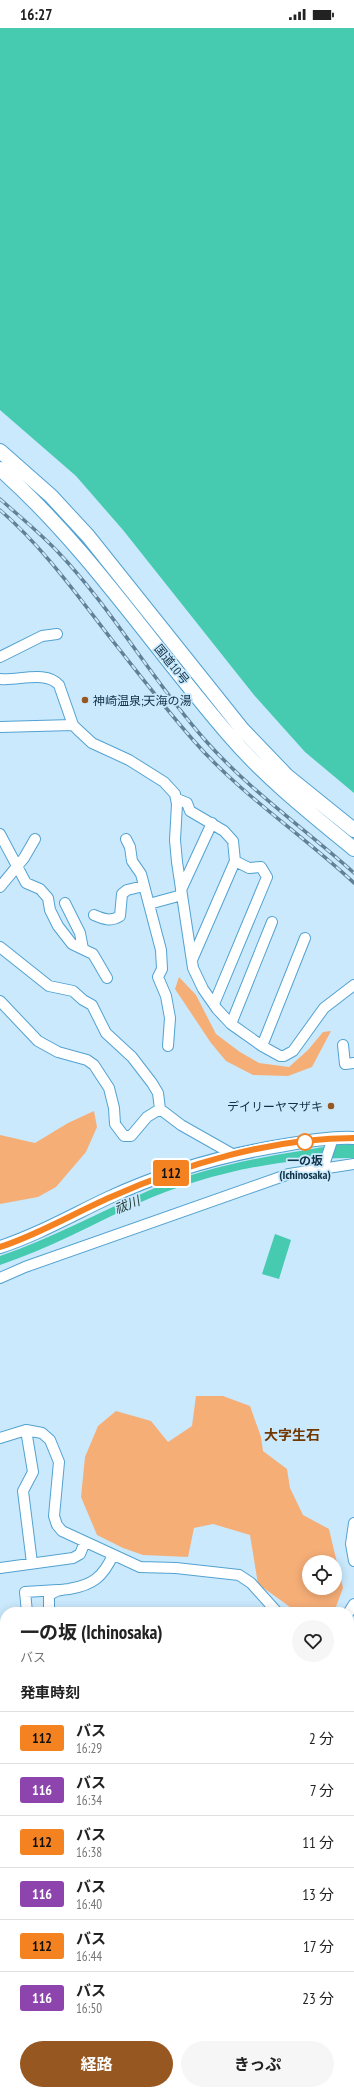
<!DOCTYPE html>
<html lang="ja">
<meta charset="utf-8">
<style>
:root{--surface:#fff;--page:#f6f6f6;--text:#222;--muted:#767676;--line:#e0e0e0;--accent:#975720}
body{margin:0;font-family:"PT Sans Narrow","Noto Sans JP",sans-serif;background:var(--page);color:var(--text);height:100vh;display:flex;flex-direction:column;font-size:15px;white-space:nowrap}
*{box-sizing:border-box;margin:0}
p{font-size:13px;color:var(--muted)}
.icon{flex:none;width:22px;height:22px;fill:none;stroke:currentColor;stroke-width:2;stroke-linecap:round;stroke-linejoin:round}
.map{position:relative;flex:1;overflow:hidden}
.sheet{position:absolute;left:0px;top:1579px;width:354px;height:488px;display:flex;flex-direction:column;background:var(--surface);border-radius:16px 16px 0 0;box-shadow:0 2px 10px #0003}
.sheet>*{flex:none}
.badge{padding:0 8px;border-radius:3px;font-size:14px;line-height:26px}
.tools{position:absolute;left:302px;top:1527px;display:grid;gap:8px}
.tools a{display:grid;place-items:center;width:40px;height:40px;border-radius:50%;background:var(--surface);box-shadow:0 2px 10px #0003;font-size:20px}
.map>.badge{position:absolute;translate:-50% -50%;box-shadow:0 0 0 2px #fff}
h2{padding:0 20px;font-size:15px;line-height:36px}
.round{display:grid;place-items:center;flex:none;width:42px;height:42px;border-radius:21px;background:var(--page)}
.overview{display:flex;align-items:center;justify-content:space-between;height:68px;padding:0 20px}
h1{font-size:19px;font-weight:700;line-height:30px}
.primary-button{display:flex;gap:8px;margin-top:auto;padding:8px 20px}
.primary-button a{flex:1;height:46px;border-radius:24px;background:var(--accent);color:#fff;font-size:16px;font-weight:700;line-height:46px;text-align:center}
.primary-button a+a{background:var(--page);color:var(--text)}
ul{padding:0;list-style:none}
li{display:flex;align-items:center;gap:12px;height:52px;padding:0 20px;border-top:1px solid var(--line)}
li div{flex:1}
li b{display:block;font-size:15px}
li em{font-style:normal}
li .badge{min-width:44px;font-weight:700;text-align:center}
.status{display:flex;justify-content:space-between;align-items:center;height:28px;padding:0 20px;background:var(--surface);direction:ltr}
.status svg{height:11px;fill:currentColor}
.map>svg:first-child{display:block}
.green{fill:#f6ae77;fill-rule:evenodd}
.water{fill:#46cab0}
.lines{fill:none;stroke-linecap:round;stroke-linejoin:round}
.minor-casing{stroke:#52a2d1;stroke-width:12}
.major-casing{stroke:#52a2d1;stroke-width:14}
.highway-casing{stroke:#52a2d1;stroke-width:16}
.minor{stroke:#fff;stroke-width:10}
.major{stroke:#fff;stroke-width:12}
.highway{stroke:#fff;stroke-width:14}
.rail-casing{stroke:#618296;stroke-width:3.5}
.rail{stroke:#cae9fd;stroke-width:2;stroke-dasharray:6;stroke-linecap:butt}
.line-casing{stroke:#fff;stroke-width:9}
.line{stroke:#f58220;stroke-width:6}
.poi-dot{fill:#975720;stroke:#cae9fd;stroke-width:1.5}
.stop-dot{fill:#fff;stroke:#f58220;stroke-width:2}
.labels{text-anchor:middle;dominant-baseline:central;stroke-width:3.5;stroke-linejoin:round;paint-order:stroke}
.street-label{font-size:12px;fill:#103246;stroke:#cae9fd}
.poi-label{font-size:12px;fill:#103246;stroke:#cae9fd;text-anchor:start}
.stop-label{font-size:12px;font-weight:bold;fill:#103246;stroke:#cae9fd}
.water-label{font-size:13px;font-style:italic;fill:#1e3a33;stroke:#cae9fd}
.quarter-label{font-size:14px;font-weight:bold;fill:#703800;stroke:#cae9fd}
</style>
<div class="status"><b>16:27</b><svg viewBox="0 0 49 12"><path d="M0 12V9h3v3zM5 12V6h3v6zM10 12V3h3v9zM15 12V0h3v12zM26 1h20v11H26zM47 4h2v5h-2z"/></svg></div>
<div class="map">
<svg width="354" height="2067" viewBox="0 0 354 2067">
<rect width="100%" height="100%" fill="#cae9fd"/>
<path class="green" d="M179,949L196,967L216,1006L240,1024L259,1035L289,1039L308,1022L323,1004L331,1003L312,1039L288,1048L253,1047L226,1033L211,1015L175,961Z
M94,1083L97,1099L86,1124L56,1159L38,1169L0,1176V1107L35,1115L68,1095Z
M196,1368H223L250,1378L261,1409L263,1423L287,1441L290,1460L303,1487L329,1501L343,1560L334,1584H297L258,1556L250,1507L213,1496L194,1500L188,1529L143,1527L123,1520L97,1507L81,1469L85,1429L98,1398L116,1383L151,1393L168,1414L192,1398ZM309,1534H335V1560H309Z
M354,1629V1805L349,1810V1638Z
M0,1704L5,1712V1774L1,1782H5V2043L0,2041Z
M349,1816L354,1823V1855L349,1857Z
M22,2062H41L39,2067H24Z
M45,2062H85L82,2067H75L76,2065L63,2063L56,2067Z
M143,2062H315L326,2067H145Z"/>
<path class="water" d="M0,0H354V765L305,724L254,667L123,502L76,448L0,382Z
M354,1116V1130C282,1129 204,1146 139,1175C93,1196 48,1221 0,1237V1228C52,1210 100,1184 150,1162C198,1142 249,1131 300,1123C318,1120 336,1116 354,1116Z
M275,1206L291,1212L279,1251L262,1246Z"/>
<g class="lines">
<defs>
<path id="minor" d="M0,629L42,608L57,606
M0,651C18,653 46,642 59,657L73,697L78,702L92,715L129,732L164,754L175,766L177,776L175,812L177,834L193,940L203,961L217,981L231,996L262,1018L280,1028H284L293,1023L324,980L354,957
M0,699L73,697
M177,771L187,775L190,783L224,803L233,813L235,833L249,840L261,839L267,849L214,976
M0,806L26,855L40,861L48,870L50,882L58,898L72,916L93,926L107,950
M126,811L130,819L132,833L141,846L161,922L162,941L158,949L166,968L170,990L168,1018
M0,859L24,830L35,811
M181,862L212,795
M65,875L80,905L83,921
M149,876L182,867
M94,887C103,891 111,894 120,888L122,866L127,862L144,858
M0,919L49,958L73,963L83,972L92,977L106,1005L132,1029L152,1055L158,1065L160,1081
M192,932L235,833
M0,973L38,1013L58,1024L87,1032L94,1037L109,1060L114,1080L115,1096L124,1108H131L147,1089L160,1081L181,1097L234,1127
M231,996L272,894
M343,1017L345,1036L354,1035
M262,1018L305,910
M323,1140L333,1110
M0,1250L25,1239L289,1146L354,1136
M26,1402L33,1444L23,1463L32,1535
M0,1410L26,1402L42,1405L50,1412L59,1434L54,1488L57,1497L62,1503L140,1539L176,1540L239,1547L251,1555L277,1584
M354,1495L351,1516L354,1533
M0,1540L73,1530L80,1526L85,1514
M27,1584L25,1564L58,1562
M49,1584V1568C55,1562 60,1562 69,1561C93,1557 103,1549 113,1527
M349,1584L354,1576
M0,1605L5,1645
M349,1894L354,1893
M349,1973L354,1972
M349,2013L354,2012
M349,2052L354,2051
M68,2067L72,2062"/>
<path id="major" d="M0,1219C37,1207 72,1187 108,1170C164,1144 223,1127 285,1117C308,1113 331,1109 354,1110"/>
<path id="highway" d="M0,423L51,468L88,508L242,701L287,748L354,802
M0,441C88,519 152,618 229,707C266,750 310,785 354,821"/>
</defs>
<use href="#minor" class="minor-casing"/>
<use href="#major" class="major-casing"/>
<use href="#highway" class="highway-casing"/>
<use href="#minor" class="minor"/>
<use href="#major" class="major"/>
<use href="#highway" class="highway"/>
<defs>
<path id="rail" d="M0,471C19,488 40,505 58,524C113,582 152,652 205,712C249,762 305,801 354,845
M0,482C44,520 77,567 112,612C139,646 165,680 194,713C241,767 302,806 354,855"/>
</defs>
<use href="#rail" class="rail-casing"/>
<use href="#rail" class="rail"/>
</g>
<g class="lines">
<defs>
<path id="line" d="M0,1219C38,1207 74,1185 111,1169C185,1136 272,1110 354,1110"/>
</defs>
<use href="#line" class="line-casing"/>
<use href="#line" class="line"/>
</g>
<g class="poi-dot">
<circle cx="85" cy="672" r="4"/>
<circle cx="331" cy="1078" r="4"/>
</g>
<circle class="stop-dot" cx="305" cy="1114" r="8"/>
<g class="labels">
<g class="street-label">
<text transform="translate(172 636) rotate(51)">国道10号</text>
</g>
<g class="poi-label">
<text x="93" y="672">神崎温泉;天海の湯</text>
<text x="323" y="1078" text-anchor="end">デイリーヤマザキ</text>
</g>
<g class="stop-label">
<text x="305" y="1132">一の坂<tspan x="305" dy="14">(Ichinosaka)</tspan></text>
</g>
<g class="water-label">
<text transform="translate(127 1177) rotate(-22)">祓川</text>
</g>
<g class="quarter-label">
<text x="292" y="1407">大字生石</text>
</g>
</g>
</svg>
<div class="tools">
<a><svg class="icon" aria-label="locate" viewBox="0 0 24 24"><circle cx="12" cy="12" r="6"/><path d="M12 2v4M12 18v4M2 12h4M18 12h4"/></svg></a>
</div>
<b class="badge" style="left:171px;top:1145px;background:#f58220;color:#111">112</b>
<section class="sheet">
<div class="overview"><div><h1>一の坂 (Ichinosaka)</h1><p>バス</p></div><a class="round"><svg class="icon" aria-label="heart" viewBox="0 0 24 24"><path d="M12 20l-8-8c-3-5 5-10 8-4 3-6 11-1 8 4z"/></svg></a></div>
<h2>発車時刻</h2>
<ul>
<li><span class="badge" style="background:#f58220;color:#111">112</span><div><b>バス</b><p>16:29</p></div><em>2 分</em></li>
<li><span class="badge" style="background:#8e44ad;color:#fff">116</span><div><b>バス</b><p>16:34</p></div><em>7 分</em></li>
<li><span class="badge" style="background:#f58220;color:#111">112</span><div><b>バス</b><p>16:38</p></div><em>11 分</em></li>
<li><span class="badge" style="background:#8e44ad;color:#fff">116</span><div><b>バス</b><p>16:40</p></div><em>13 分</em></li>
<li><span class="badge" style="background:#f58220;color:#111">112</span><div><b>バス</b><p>16:44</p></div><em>17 分</em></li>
<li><span class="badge" style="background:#8e44ad;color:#fff">116</span><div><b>バス</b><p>16:50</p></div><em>23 分</em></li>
</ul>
<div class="primary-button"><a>経路</a><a>きっぷ</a></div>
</section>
</div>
